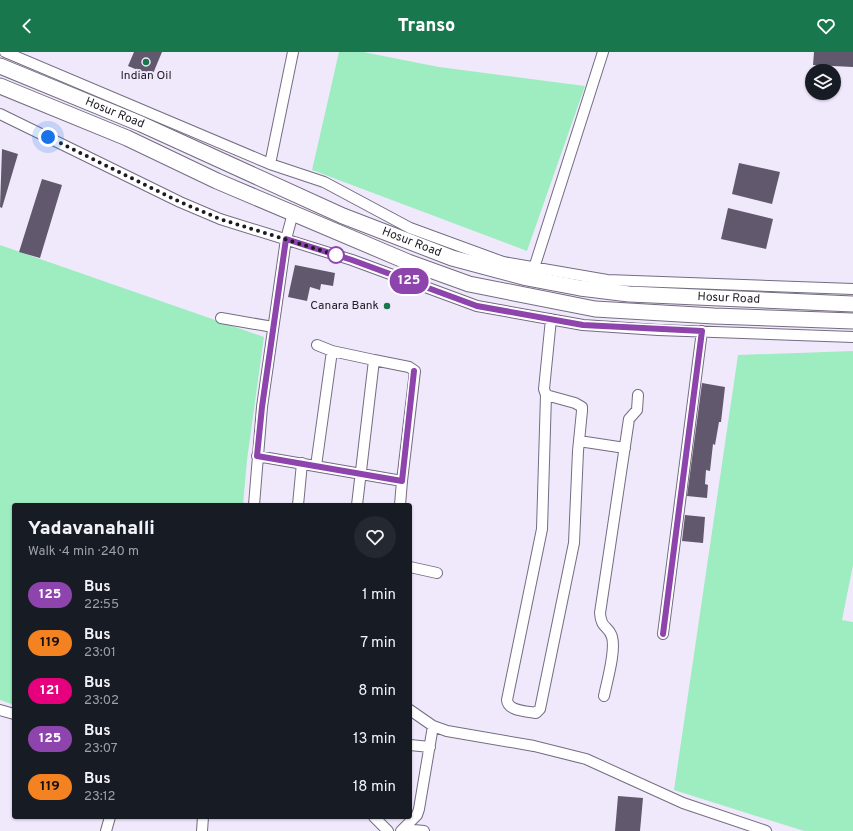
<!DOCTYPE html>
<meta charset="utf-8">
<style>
:root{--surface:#171b24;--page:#242831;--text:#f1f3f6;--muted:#9ea1a6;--accent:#19774d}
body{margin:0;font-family:Overpass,sans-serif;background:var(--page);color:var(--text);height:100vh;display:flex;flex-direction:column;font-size:15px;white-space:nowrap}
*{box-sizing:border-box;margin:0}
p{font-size:13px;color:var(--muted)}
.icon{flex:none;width:22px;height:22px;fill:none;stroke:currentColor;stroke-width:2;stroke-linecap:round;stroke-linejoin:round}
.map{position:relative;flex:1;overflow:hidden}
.side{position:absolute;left:12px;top:451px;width:400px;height:316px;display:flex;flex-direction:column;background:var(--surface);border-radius:4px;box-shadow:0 1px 3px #0004}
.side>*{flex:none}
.badge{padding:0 8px;border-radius:13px;font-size:14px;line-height:26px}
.controls{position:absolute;left:805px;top:12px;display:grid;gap:8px}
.controls a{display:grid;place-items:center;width:36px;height:36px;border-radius:50%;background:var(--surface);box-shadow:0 1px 3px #0004;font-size:20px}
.you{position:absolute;width:20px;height:20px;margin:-10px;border:3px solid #fff;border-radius:50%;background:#1a73e8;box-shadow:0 0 0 6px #1a73e833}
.map>.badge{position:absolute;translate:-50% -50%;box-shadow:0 0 0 2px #fff}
.round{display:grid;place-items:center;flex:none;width:42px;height:42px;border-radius:21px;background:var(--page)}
.summary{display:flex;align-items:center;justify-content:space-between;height:68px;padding:0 16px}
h1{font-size:19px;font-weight:800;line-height:30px}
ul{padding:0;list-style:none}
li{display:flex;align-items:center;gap:12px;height:48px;padding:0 16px}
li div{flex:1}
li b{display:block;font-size:15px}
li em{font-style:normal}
li .badge{min-width:44px;font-weight:700;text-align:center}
header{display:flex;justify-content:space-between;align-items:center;height:52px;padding:0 16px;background:var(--accent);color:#fff;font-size:18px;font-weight:800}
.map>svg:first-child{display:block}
.green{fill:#9eedc0}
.building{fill:#61586d}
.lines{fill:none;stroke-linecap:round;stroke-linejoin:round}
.minor-casing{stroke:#756c82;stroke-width:12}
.highway-casing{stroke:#756c82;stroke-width:17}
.minor{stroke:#fff;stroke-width:10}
.highway{stroke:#fff;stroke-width:15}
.line-casing{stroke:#fff;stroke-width:9}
.line{stroke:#8e44ad;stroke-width:6}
.walk{stroke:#1e1a23;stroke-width:4;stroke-dasharray:0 7.2}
.poi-dot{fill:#19774d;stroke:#f0e9fc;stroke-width:1.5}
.stop-dot{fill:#fff;stroke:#8e44ad;stroke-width:2}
.labels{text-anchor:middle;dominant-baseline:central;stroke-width:4;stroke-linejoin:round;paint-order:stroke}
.poi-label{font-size:12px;fill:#1e1a23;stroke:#f0e9fc}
.street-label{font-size:12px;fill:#1e1a23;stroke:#f0e9fc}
</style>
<header><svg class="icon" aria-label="back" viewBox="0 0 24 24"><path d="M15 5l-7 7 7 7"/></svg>Transo<svg class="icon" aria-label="heart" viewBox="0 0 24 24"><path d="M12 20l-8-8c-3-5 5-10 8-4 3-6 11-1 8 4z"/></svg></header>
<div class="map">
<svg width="853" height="779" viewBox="0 0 853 779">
<rect width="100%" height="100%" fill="#f0e9fc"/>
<path class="green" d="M339,0H363L439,15L585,34L527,199L312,118Z
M0,193L264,285L247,408L243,453H14V653L0,648Z
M853,299V513L842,568L853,570V779H804L674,738L738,303Z"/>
<path class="building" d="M134,0H162L152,24L128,14Z
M814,0H853V15L813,13Z
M2,97L18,102L2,156L0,155Z
M739,111L780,120L772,152L732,142Z
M42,127L62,133L40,206L19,200Z
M728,156L773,167L766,197L721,187Z
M295,213L335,221L333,234L321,232L320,238L310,235L307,249L288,245Z
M702,331L725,335L721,370H719L715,393L713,392L710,419L706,418L705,432L708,433L707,446L687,444Z
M685,463L705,465L703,491L682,489Z
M618,744L643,746L640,779H615Z"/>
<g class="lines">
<defs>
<path id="minor" d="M5,0L270,112L324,130L410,176L503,210L607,228L853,237
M0,62L180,150L220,167L352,208L477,254L583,273L658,278L853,285
M270,112L293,0
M534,216L603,0
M221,266L273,275
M317,293L332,299L374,308L357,453
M546,343L575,351L582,355V359L578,399L574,491L540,657L536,661C526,659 508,659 507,648L542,477L546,343L544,337L551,267
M579,389L625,396
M257,404L402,429L415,319L409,315L374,308
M316,414L332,299
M254,453L262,355L286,187L293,161
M298,453L302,411
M400,453L402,429
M410,515L437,521
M663,582L702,279
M604,644C607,629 616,599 612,585C609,574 601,577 600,561L629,367L637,358L638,343
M0,658L14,662
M410,658L433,674L447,679L534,694L586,707L683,751L766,779
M410,693L430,695
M374,765L388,779
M403,777L424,779
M106,779L110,765
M202,779L203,765
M401,779L417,763L419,757L433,674"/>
<g id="highway">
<path id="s1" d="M0,14L141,72L343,164L452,206L527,226L580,236L629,242L853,252"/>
<path d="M0,34L127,86L217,129L408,210L469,232L595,257L714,264L853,269"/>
</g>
</defs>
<use href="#minor" class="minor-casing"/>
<use href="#highway" class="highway-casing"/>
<use href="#minor" class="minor"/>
<use href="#highway" class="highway"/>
</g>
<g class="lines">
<defs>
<path id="line" d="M414,319L402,429L257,404L262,355L286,187L352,208L477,254L583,273L702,279L663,582"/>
</defs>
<use href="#line" class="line-casing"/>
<use href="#line" class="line"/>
<path class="walk" d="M48,85L180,150L220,167L339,204L336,203"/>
</g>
<g class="poi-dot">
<circle cx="146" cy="10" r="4"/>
<circle cx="387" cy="254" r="4"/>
</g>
<circle class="stop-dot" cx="336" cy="203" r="8"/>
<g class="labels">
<g class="poi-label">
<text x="146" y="24">Indian Oil</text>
<text x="379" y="254" text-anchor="end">Canara Bank</text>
</g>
<g class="street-label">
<text stroke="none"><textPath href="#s1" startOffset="124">Hosur Road</textPath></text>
<text stroke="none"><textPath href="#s1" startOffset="448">Hosur Road</textPath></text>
<text stroke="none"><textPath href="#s1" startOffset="772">Hosur Road</textPath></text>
</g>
</g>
</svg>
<div class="controls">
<a><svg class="icon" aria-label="layers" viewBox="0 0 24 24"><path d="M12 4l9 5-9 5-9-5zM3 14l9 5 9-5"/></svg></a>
</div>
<div class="you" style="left:48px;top:85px"></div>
<b class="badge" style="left:409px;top:229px;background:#8e44ad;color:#fff">125</b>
<section class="side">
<div class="summary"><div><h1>Yadavanahalli</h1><p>Walk · 4 min · 240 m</p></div><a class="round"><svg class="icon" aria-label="heart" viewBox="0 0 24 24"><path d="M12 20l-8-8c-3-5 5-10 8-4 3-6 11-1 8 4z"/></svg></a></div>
<ul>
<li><span class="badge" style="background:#8e44ad;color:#fff">125</span><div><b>Bus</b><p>22:55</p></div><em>1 min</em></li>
<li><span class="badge" style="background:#f58220;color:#111">119</span><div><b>Bus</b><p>23:01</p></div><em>7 min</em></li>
<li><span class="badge" style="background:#e6007e;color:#fff">121</span><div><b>Bus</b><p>23:02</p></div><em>8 min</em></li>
<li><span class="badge" style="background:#8e44ad;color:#fff">125</span><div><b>Bus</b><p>23:07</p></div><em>13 min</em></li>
<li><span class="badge" style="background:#f58220;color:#111">119</span><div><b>Bus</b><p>23:12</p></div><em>18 min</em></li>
</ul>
</section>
</div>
